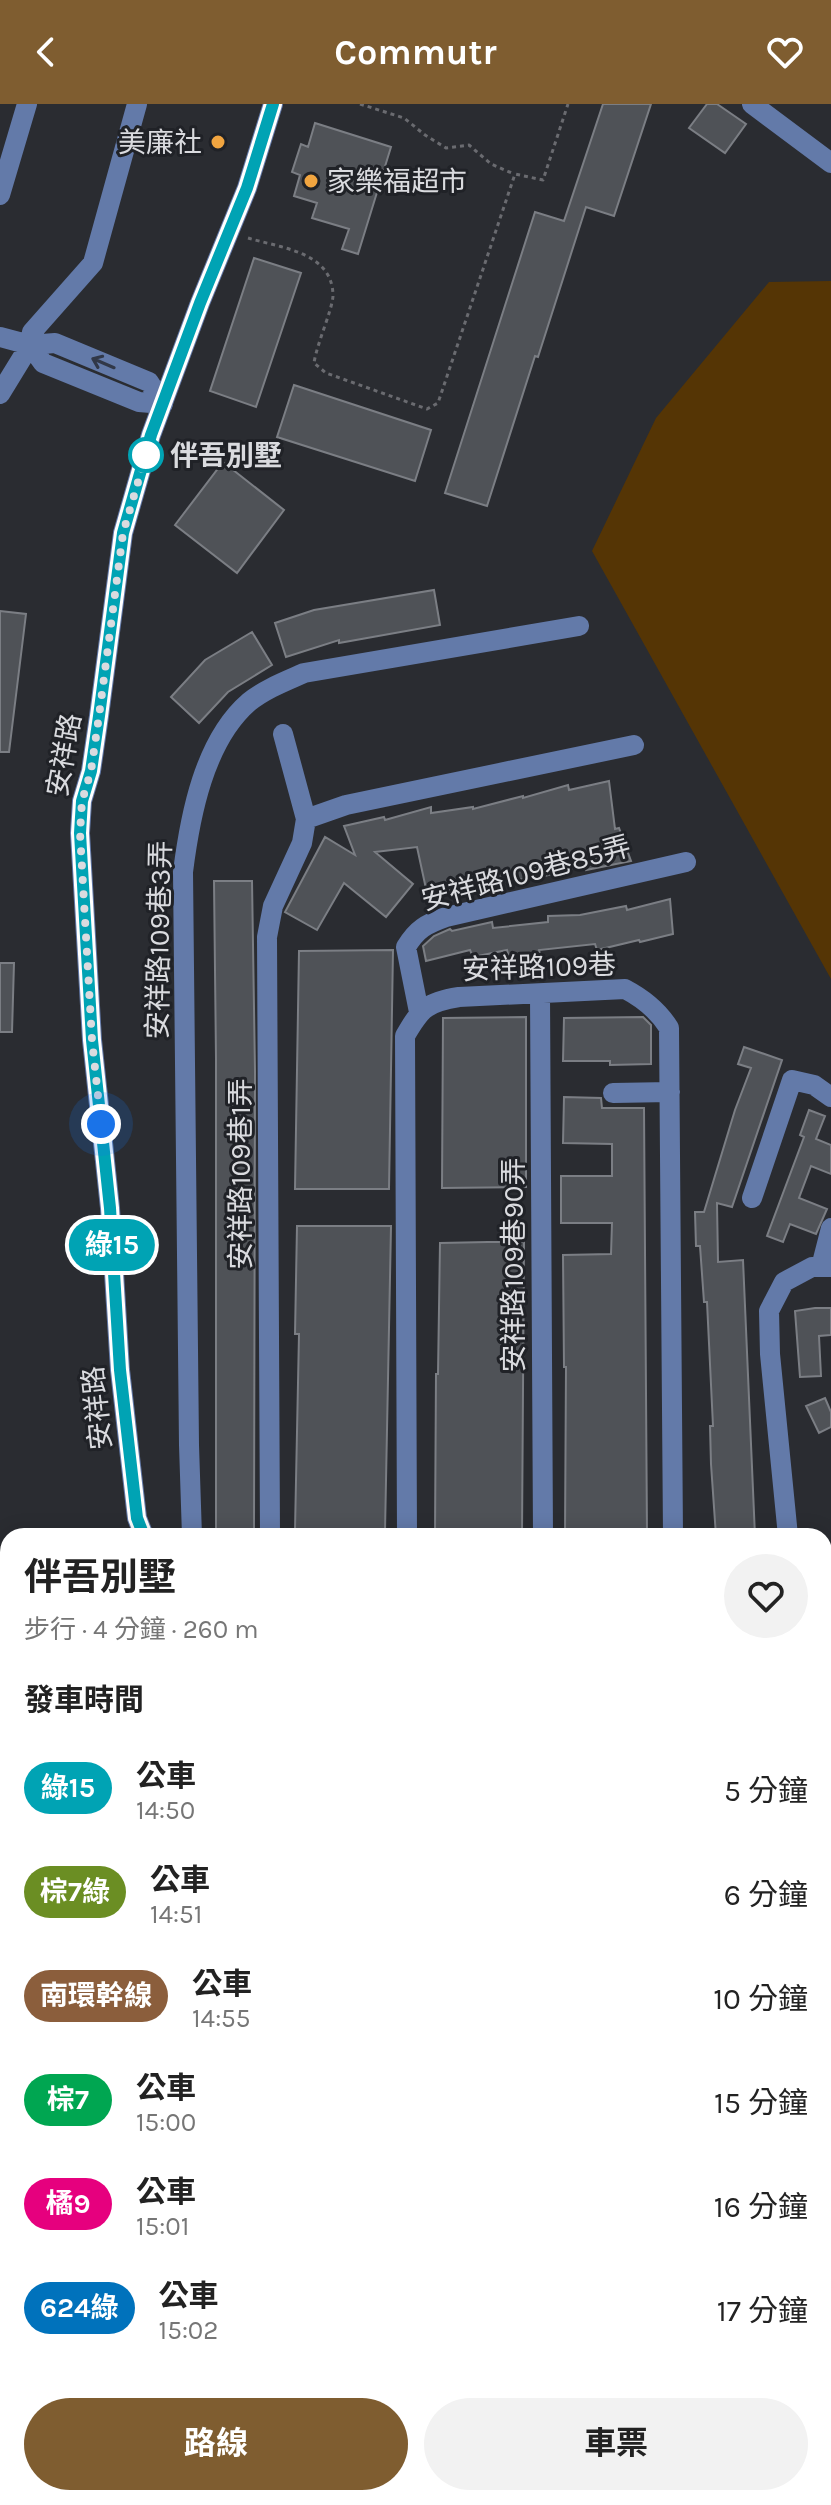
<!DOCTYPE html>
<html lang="zh-TW">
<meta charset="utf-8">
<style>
:root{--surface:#fff;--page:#f2f2f2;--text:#222;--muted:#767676;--accent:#7f5d30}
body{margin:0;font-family:Karla,"Noto Sans TC",sans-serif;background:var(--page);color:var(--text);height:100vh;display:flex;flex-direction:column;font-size:30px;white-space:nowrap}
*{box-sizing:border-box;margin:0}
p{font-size:26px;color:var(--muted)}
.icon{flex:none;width:44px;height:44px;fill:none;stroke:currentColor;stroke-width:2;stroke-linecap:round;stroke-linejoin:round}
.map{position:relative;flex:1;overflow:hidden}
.panel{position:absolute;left:0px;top:1424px;width:832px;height:978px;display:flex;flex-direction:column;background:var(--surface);border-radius:24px 24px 0 0;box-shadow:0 4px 20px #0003}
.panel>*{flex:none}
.badge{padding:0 16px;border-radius:26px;font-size:28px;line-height:52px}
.you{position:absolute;width:40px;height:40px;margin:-20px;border:6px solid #fff;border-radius:50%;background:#1a73e8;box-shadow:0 0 0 12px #1a73e833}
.map>.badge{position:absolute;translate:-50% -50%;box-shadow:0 0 0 4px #fff}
h2{padding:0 24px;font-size:30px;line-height:72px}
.round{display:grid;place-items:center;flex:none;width:84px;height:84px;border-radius:42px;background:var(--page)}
.head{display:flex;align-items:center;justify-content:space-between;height:136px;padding:0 24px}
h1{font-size:38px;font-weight:700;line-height:60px}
.action{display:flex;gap:16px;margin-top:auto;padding:16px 24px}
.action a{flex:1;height:92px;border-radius:48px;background:var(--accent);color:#fff;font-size:32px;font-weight:700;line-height:92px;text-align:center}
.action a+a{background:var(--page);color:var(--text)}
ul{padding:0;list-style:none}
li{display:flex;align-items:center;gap:24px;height:104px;padding:0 24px}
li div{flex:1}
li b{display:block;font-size:30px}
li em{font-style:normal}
li .badge{min-width:88px;font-weight:700;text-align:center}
header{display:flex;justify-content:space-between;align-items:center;height:104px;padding:0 24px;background:var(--accent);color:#fff;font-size:36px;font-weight:700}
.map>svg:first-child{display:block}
.green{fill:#553505}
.building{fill:#4f5257;stroke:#7b7e84;stroke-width:2}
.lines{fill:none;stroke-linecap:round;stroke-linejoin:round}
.path{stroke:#6a6b70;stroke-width:3;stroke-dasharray:4 4;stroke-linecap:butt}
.minor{stroke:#637aa9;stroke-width:20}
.oneway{stroke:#313848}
.line-casing{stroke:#fff;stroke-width:18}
.line{stroke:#00a3b4;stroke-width:12}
.walk{stroke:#dadbdf;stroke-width:8;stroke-dasharray:0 14.4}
.poi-dot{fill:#f1a540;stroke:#202227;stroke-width:3}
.stop-dot{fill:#fff;stroke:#00a3b4;stroke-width:4}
.labels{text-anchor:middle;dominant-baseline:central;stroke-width:6;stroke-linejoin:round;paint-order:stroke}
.poi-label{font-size:28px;fill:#dadbdf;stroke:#202227;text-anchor:end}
.stop-label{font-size:28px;font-weight:bold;fill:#dadbdf;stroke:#202227;text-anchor:start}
.street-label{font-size:28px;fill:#dadbdf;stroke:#202227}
</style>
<header><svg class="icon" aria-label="back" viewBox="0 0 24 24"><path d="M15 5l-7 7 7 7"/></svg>Commutr<svg class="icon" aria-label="heart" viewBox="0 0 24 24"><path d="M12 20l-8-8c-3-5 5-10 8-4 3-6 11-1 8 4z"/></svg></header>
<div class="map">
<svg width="831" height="2401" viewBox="0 0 831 2401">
<rect width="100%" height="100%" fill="#2a2c31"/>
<path class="green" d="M831,177V875L592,447L656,314L769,178Z
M295,2394H474L475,2401H295Z"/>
<path class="building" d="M603,0H651L614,112L586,103L538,253L535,252L487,402L445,389L535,108L564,117Z
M707,0H717L746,20L725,49L689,24Z
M315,19L391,43L358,150L342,145L349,125L312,114L317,99L294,92L300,71L292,68L301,40L308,43Z
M254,154L301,169L256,303L210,287Z
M294,281L431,326L415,377L277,333Z
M223,358L284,406L237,469L175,421Z
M434,486L440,521L339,539V536L286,553L275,519L314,506Z
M0,507L26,510L9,648H0Z
M252,528L272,561L228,588L199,619L171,593L205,556Z
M609,677L615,725L619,724L631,757L586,766L585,761L534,775V774L470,781L428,794L417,743L375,748L413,780L386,813L344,779L317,826L285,808L325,733L355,751L344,722L384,713L385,716L431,703V709L473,703V705L523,692V694L568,681L569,686Z
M214,777H252L255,967L254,1432H216V955Z
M670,795L673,830L640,838L639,836L597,846L595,840L539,846L540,850L510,857L507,846L473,853L470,846L426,857L423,842L434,832L450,825L452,827L492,818L493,824L548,818V812L580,811L626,802L627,806Z
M393,846L389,1085H295L299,847Z
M0,859H14L12,928H0Z
M526,913V1083L442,1084L443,914Z
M643,913L651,921V960L610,961V957H563L564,914Z
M744,943L782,956L732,1103L717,1099L718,1158L743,1156L755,1432H716L711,1360L710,1322H713L707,1198H704L700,1142H696L695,1108H704L735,1006L751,964L738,960Z
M564,993L601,994L602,1004H644L647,1432H565L566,1263H564L563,1151L611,1150L612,1119H561V1072H612V1040L563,1039Z
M809,1006L825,1012L816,1035L831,1041V1070L811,1062L799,1094L827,1105L816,1130L790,1120L783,1138L767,1132L804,1033L800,1031Z
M297,1122H391L385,1428L295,1426L299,1230H295Z
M488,1138H524L522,1432H435L436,1270H438L440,1139Z
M815,1204H831V1231L819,1232L821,1272L800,1273L795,1207Z
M825,1294L831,1308V1323L819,1329L806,1302Z"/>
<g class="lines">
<path class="path" d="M360,0L404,14L425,31L446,44L469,41L491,60L514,70
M248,134C281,144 333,148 333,192C332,207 317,239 314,259L326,269L427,305L438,299L515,70L543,76L568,0
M405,2401L406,2394"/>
<path class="minor" d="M752,0L831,59
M0,91L27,0
M0,233L30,241L55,239L149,278L163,300
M30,241L43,259L139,298L163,300
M0,290L30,241L32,228L93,159L137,0
M306,715L346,701L634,641
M540,890L543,1432
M419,908L406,843C417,825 426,820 446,813L686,758
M613,989L670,988
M752,1094L792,976L814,981L831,993
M821,1163L831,1124
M144,1432L137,1414L120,1266L110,1104L92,936L80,729L82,697L91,667L99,612L123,429L151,331L200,199L247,84L273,0
M192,1432L189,1341L183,768C190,712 204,637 249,598C265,585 286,577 304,569L579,522
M270,1432L267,833L273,802L302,739L306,715L283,630
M407,1432L405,932C421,904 427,898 459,893L625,885C644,895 658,906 669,924L673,1432
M788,1432L770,1250L769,1207L784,1178L812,1163H831
M0,1579L8,1596
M0,1874L8,1890
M824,1883L831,1880
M824,2047L831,2064
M0,2079L8,2095
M824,2292L831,2300
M0,2328L8,2344
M653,2394L659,2401
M756,2394L757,2401
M192,2398L193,2394"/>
</g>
<defs><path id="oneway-shaft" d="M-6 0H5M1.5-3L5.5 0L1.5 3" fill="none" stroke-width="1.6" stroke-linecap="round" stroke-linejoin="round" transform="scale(2)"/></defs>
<use class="oneway" href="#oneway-shaft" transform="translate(103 259) rotate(-157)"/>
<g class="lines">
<defs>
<path id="line" d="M144,1432L137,1414L120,1266L110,1104L92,936L80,729L82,697L91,667L99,612L123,429L151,331L200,199L247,84L273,0"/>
</defs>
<use href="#line" class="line-casing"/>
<use href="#line" class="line"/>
<path class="walk" d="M101,1020L92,936L80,729L82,697L91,667L99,612L123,429L146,351"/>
</g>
<g class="poi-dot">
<circle cx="218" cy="38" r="8"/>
<circle cx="311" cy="77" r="8"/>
</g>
<circle class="stop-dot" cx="146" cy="351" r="16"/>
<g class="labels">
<g class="poi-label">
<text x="202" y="38">美廉社</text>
<text x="327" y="77" text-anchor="start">家樂福超市</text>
</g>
<g class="stop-label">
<text x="170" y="351">伴吾別墅</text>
</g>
<g class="street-label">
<text transform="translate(64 651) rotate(-80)">安祥路</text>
<text transform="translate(526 769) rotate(-15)">安祥路109巷85弄</text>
<text transform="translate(159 836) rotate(-89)">安祥路109巷3弄</text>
<text transform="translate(539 863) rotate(-2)">安祥路109巷</text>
<text transform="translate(240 1070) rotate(-90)">安祥路109巷1弄</text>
<text transform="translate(513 1161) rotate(-90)">安祥路109巷90弄</text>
<text transform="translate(97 1304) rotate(-96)">安祥路</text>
</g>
</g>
</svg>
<div class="you" style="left:101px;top:1020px"></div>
<b class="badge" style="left:112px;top:1141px;background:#00a3b4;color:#fff">綠15</b>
<section class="panel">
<div class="head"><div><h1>伴吾別墅</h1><p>步行 · 4 分鐘 · 260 m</p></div><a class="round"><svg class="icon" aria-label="heart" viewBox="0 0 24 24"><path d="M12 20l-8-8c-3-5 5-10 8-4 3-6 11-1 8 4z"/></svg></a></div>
<h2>發車時間</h2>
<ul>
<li><span class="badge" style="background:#00a3b4;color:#fff">綠15</span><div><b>公車</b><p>14:50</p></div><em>5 分鐘</em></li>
<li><span class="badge" style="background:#6b8e23;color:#fff">棕7綠</span><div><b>公車</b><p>14:51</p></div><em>6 分鐘</em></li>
<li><span class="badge" style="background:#8b5e3c;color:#fff">南環幹線</span><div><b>公車</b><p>14:55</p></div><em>10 分鐘</em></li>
<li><span class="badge" style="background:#00a651;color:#fff">棕7</span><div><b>公車</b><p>15:00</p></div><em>15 分鐘</em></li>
<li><span class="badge" style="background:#e6007e;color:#fff">橘9</span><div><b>公車</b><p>15:01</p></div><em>16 分鐘</em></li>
<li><span class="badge" style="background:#0072bc;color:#fff">624綠</span><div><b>公車</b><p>15:02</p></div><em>17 分鐘</em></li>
</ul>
<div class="action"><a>路線</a><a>車票</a></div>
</section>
</div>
